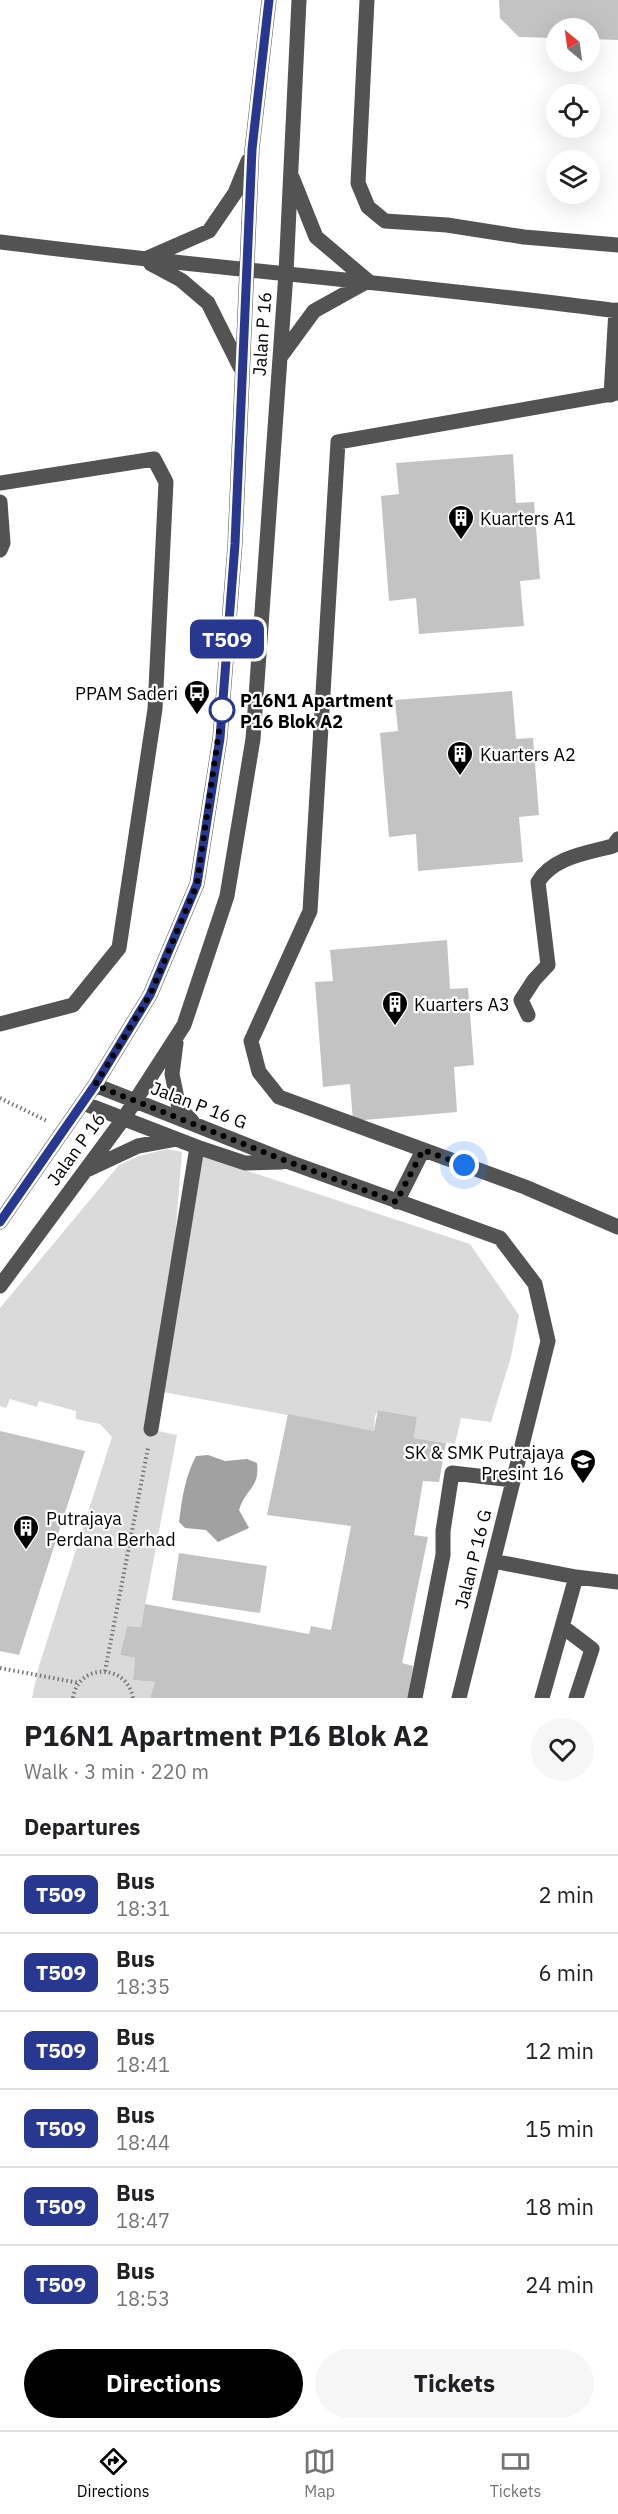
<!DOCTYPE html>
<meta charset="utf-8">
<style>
:root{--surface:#fff;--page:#f6f6f6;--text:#202124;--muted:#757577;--line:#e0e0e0;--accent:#000}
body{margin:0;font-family:"IBM Plex Sans",sans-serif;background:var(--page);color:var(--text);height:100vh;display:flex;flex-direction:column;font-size:22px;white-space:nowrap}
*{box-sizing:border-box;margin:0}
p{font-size:20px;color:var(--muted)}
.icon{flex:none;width:33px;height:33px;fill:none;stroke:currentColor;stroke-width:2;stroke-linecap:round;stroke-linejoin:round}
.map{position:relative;height:1698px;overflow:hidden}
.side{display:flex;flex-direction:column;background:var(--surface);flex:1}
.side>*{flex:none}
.badge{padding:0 12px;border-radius:9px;font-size:21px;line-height:39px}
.needle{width:39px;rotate:331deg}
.controls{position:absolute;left:546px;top:18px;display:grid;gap:12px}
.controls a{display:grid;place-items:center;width:54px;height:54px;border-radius:50%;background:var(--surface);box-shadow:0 6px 24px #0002;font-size:30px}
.you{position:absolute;width:30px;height:30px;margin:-15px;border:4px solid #fff;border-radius:50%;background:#1a73e8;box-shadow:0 0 0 9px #1a73e833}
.map>.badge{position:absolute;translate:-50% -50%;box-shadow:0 0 0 3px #fff}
h2{padding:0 24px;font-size:22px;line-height:54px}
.round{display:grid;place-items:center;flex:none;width:63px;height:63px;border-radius:32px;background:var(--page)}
.head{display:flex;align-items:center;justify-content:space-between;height:102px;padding:0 24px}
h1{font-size:28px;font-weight:800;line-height:45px}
.button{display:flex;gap:12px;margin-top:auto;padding:12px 24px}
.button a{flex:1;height:69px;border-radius:36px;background:var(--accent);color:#fff;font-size:24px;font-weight:800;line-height:69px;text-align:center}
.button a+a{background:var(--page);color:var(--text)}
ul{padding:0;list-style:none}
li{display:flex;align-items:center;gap:18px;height:78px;padding:0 24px;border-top:2px solid var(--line)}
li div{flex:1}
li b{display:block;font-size:22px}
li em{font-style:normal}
li .badge{min-width:66px;font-weight:700;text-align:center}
.dock{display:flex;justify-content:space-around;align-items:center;height:84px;border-top:2px solid var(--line);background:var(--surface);font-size:16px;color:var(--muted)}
.dock a{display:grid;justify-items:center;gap:3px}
.dock .active{color:var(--accent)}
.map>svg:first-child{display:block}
.green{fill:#dadada}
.water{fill:#a1a1a1}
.building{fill:#c3c3c3}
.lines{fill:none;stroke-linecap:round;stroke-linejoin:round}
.path{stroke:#757575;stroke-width:4;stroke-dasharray:1.5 3;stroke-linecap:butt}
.minor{stroke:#535353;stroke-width:15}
.line-casing{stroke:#fff;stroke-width:14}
.line{stroke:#283890;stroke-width:9}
.walk{stroke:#000;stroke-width:6;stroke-dasharray:0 10.8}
.stop-dot{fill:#fff;stroke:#283890;stroke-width:3}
.labels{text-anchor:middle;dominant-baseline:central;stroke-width:4.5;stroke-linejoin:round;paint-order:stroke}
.street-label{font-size:18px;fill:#000;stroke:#fff}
.poi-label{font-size:18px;fill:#000;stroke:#fff;text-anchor:start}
.stop-label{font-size:18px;font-weight:bold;fill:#000;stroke:#fff;text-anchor:start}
</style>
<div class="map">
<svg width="618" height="1698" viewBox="0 0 618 1698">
<rect width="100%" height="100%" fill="#fff"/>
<path class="green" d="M167,1149L182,1152L175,1239L144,1428L177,1435L141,1627L127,1626L120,1655L135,1658L133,1680L155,1682L150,1698H32L39,1666L112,1437L100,1424L76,1419V1411L39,1401L37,1407L10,1399L6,1408L0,1406V1308L119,1165L139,1156Z
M196,1154L470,1244L519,1315L511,1357L491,1422L461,1418L455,1444L414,1438L417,1417L379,1410L375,1416L374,1431L163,1392Z"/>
<path class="water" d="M208,1455L225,1461L247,1459L257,1463C260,1488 246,1488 239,1510L249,1528L218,1542L206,1530L185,1528L179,1522C182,1498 185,1477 196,1456Z"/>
<path class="building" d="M499,0H618V40L590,39V28H556V38L519,37L500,18Z
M513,454L516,503L534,502L540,579L520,581L524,626L419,634L416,598L389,601L381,496L399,494L396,463Z
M512,691L516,739L533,738L539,815L519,817L523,862L418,871L416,834L389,837L380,733L398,731L395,700Z
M447,940L450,989L468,988L474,1065L454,1067L457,1112L353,1121L350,1084L323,1087L315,982L333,981L330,950Z
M378,1410L417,1417L414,1438L446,1443L439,1482L423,1481L414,1535L428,1537L402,1663L413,1666L408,1698H150L155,1682L133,1680L135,1658L120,1655L127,1626L141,1627L145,1604L309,1634L311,1626L331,1630L351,1526L267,1515L288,1414L374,1431Z
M0,1431L85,1451L19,1655L0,1651Z
M179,1553L267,1566L260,1613L172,1600Z"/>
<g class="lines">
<path class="path" d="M0,1098L47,1121
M0,1668L79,1683
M105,1671L148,1448
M73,1698C78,1663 127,1663 133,1698"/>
<path class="minor" d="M367,0L358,183L368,207L385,221L447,225L524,237L618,245
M292,177L316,237L368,281
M0,242C206,268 412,284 618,311
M145,259L209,231L235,193L248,161
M151,264L181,280L208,303L240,367
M281,356L314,311L368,281
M618,393L338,442L310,911L251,1041L259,1072L279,1097L525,1187L618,1227
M611,395L616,310
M0,483L154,459L166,482L155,709L119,948L73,1005L0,1024
M0,502L3,543L0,550
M528,1015L521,1000L534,980L548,965L538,882C553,857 587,853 613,846L618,839
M176,1043L172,1074L179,1108L192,1121
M95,1085L289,1162L500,1238L535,1284L548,1341L459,1698
M83,1103L197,1147L245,1163L282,1162
M89,1169L138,1146L176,1139
M397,1202L423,1150
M0,1222L95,1085L150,995L197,884L220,738L235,544L252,149L269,0
M0,1286L124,1118L184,1025L227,896L253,739L286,273L299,0
M151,1429L197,1147
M493,1561L576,1577L542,1698
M576,1577L618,1582
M563,1627L592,1649L576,1698
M415,1698L443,1555V1531L452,1473L513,1480"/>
</g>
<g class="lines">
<defs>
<path id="line" d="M0,1222L95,1085L150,995L197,884L220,738L235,544L252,149L269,0"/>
</defs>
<use href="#line" class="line-casing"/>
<use href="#line" class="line"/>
<path class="walk" d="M222,710L197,884L150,995L95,1085L289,1162L396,1202L423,1150L464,1165"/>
</g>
<defs>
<symbol id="building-pin" viewBox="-11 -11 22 30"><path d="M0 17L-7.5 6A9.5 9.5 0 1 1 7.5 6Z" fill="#000" stroke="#fff"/><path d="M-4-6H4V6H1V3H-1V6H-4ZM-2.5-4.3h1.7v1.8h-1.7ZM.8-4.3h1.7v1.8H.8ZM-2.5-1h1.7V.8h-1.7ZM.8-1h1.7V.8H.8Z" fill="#fff"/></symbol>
<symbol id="bus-pin" viewBox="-11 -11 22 30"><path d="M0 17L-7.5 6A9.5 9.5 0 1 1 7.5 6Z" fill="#000" stroke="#fff"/><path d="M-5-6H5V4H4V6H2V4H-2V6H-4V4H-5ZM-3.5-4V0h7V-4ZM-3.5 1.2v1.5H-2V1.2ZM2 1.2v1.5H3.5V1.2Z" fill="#fff"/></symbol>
<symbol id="school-pin" viewBox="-11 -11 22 30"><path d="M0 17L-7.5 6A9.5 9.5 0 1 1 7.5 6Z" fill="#000" stroke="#fff"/><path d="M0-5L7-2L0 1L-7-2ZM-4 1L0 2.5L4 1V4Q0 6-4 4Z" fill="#fff"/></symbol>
</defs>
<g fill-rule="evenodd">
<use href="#building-pin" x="446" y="503" width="30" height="40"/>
<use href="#bus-pin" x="182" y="678" width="30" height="40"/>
<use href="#building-pin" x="445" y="739" width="30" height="40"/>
<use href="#building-pin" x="380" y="989" width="30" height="40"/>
<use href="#school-pin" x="568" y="1447" width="30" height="40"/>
<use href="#building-pin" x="11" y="1513" width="30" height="40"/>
</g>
<circle class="stop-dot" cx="222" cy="710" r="12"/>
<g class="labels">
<g class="street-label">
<text transform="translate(262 334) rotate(-86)">Jalan P 16</text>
<text transform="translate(199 1105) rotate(21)">Jalan P 16 G</text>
<text transform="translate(76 1149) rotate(-54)">Jalan P 16</text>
<text transform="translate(473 1559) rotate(-76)">Jalan P 16 G</text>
</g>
<g class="poi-label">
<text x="480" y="518">Kuarters A1</text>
<text x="178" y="693" text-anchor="end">PPAM Saderi</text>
<text x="480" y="754">Kuarters A2</text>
<text x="414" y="1004">Kuarters A3</text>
<text x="564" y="1452" text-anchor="end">SK &amp; SMK Putrajaya<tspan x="564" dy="21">Presint 16</tspan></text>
<text x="46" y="1518">Putrajaya<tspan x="46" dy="21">Perdana Berhad</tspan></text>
</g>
<g class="stop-label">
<text x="240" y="700">P16N1 Apartment<tspan x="240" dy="21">P16 Blok A2</tspan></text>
</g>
</g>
</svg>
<div class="controls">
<a><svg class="needle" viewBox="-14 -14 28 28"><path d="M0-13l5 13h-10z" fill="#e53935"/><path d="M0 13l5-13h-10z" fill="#757577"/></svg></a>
<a><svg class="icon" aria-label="locate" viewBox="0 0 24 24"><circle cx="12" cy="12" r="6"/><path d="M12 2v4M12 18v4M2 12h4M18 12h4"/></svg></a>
<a><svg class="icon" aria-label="layers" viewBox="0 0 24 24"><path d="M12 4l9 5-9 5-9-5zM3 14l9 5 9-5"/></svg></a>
</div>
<div class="you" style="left:464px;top:1165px"></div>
<b class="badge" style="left:227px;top:639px;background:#283890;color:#fff">T509</b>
</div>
<section class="side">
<div class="head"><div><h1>P16N1 Apartment P16 Blok A2</h1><p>Walk · 3 min · 220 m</p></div><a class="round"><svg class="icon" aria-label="heart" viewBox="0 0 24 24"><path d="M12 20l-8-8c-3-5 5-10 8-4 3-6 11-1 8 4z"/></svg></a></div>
<h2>Departures</h2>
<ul>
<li><span class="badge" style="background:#283890;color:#fff">T509</span><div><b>Bus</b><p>18:31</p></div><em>2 min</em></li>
<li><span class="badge" style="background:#283890;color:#fff">T509</span><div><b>Bus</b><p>18:35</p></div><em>6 min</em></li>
<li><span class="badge" style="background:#283890;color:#fff">T509</span><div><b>Bus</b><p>18:41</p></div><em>12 min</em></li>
<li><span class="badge" style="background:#283890;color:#fff">T509</span><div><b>Bus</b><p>18:44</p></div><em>15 min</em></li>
<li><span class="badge" style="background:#283890;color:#fff">T509</span><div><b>Bus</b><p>18:47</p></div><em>18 min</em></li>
<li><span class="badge" style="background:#283890;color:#fff">T509</span><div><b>Bus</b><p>18:53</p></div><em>24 min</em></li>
</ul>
<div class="button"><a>Directions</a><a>Tickets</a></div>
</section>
<nav class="dock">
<a class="active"><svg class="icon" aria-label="directions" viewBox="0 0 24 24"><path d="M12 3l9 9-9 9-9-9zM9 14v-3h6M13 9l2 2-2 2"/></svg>Directions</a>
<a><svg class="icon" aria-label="map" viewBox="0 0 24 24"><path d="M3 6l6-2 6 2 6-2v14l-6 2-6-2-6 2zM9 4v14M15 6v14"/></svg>Map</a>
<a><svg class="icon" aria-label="tickets" viewBox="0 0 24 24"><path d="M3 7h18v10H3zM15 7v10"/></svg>Tickets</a>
</nav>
